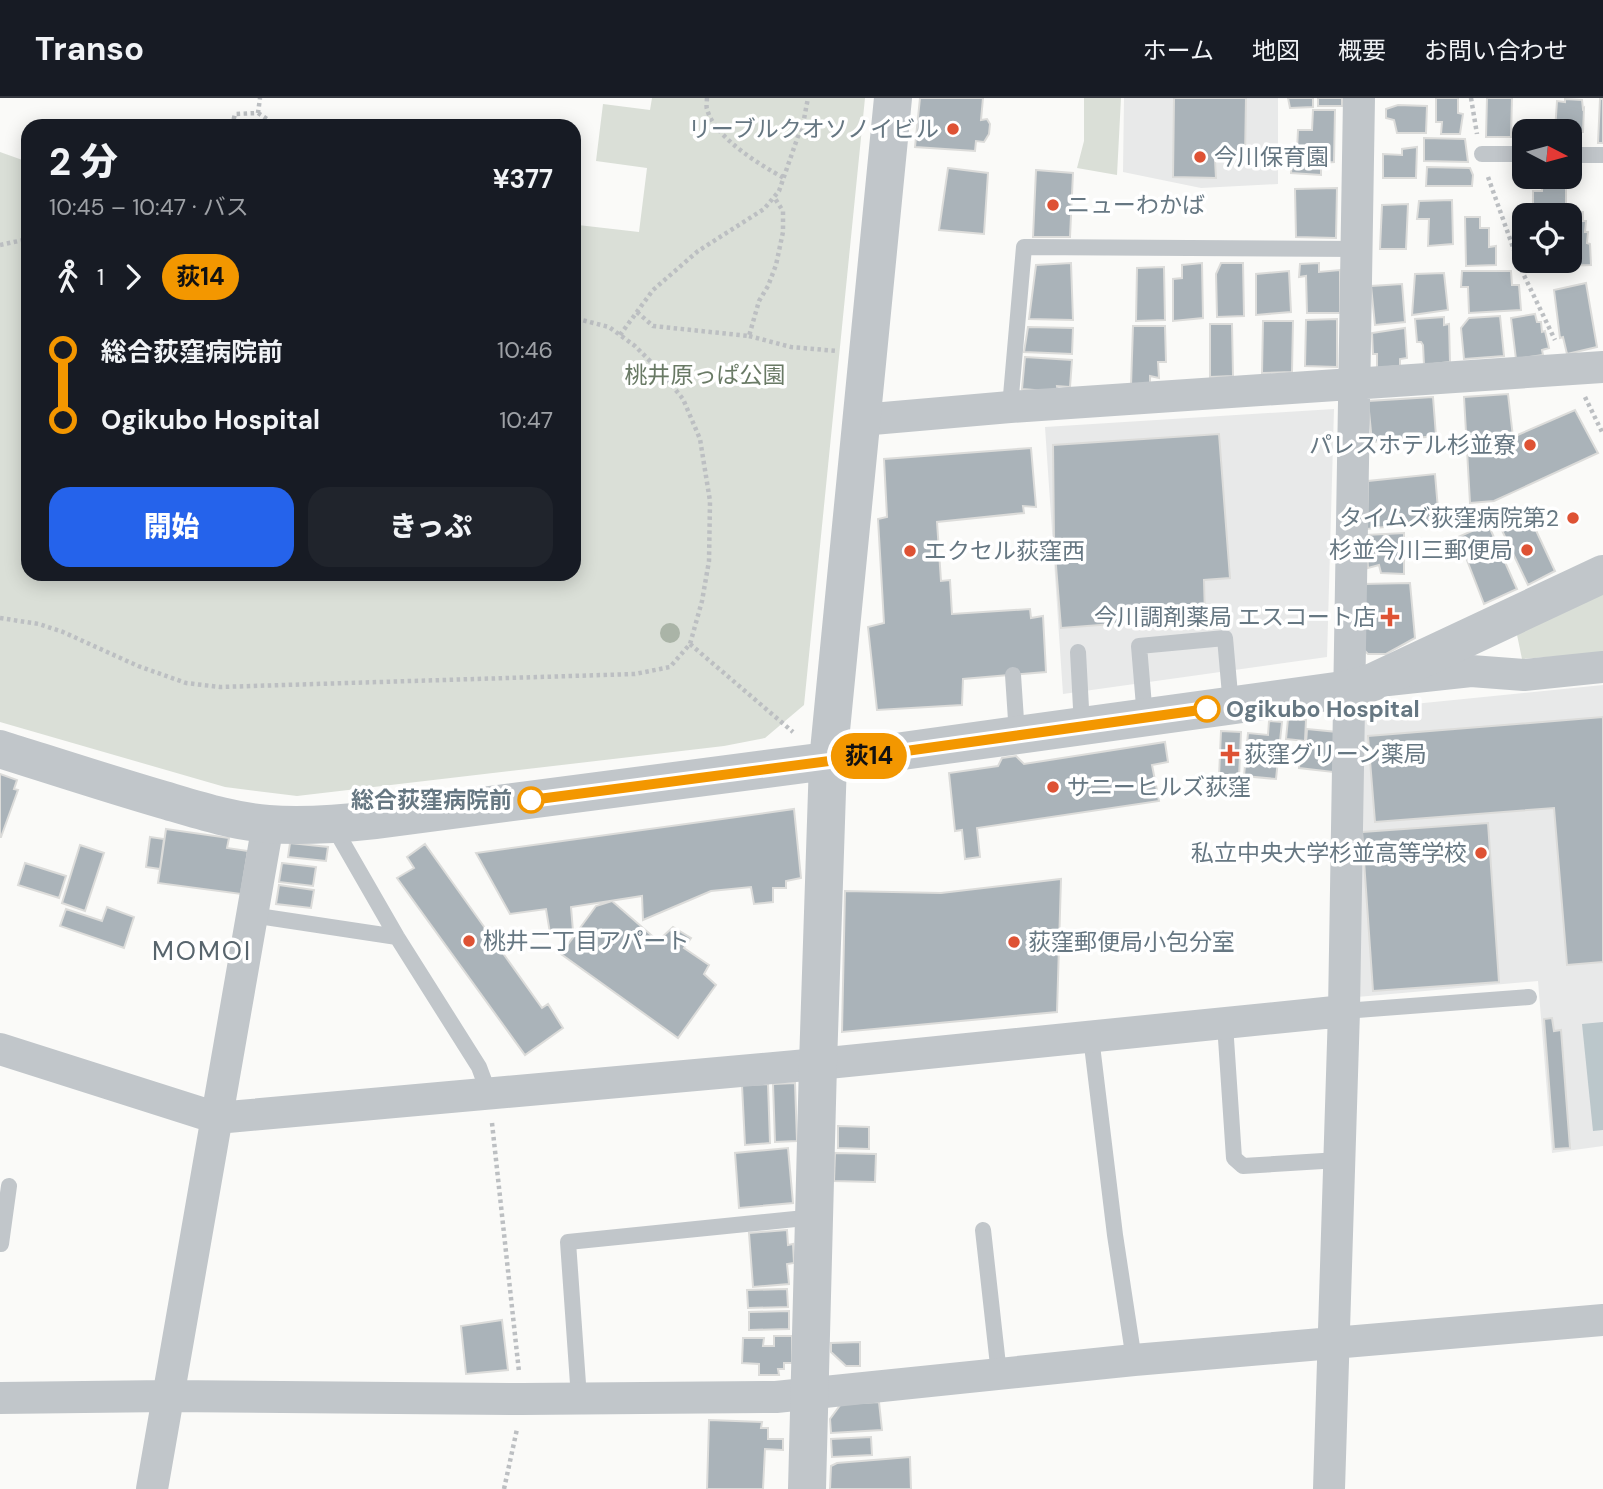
<!DOCTYPE html>
<html lang="ja">
<meta charset="utf-8">
<style>
:root{--surface:#171b24;--page:#20242c;--text:#f1f3f6;--muted:#9ea1a6;--line:#363941;--accent:#2563eb}
body{margin:0;font-family:"DM Sans","Noto Sans JP",sans-serif;background:var(--page);color:var(--text);height:100vh;display:flex;flex-direction:column;font-size:26px;white-space:nowrap}
*{box-sizing:border-box;margin:0}
p{font-size:23px;color:var(--muted)}
.icon{flex:none;width:38px;height:38px;fill:none;stroke:currentColor;stroke-width:2;stroke-linecap:round;stroke-linejoin:round}
.map{position:relative;flex:1;overflow:hidden}
.drawer{position:absolute;left:21px;top:21px;width:560px;height:462px;display:flex;flex-direction:column;background:var(--surface);border-radius:21px;box-shadow:0 4px 18px #0003}
.drawer>*{flex:none}
.badge{padding:0 14px;border-radius:23px;font-size:24px;line-height:46px}
.needle{width:46px;rotate:96deg}
.controls{position:absolute;left:1512px;top:21px;display:grid;gap:14px}
.controls a{display:grid;place-items:center;width:70px;height:70px;border-radius:14px;background:var(--surface);box-shadow:0 4px 18px #0003;font-size:35px}
.map>.badge{position:absolute;translate:-50% -50%;box-shadow:0 0 0 4px #fff}
.legs{display:flex;align-items:center;gap:10px;height:77px;padding:0 28px;font-size:23px}
.legs p{margin-inline-start:auto}
.summary{display:flex;align-items:center;justify-content:space-between;height:119px;padding:0 28px}
h1{font-size:38px;font-weight:800;line-height:52px}
.button{display:flex;gap:14px;margin-top:auto;padding:14px 28px}
.button a{flex:1;height:80px;border-radius:21px;background:var(--accent);color:#fff;font-size:28px;font-weight:800;line-height:80px;text-align:center}
.button a+a{background:var(--page);color:var(--text)}
ul{padding:0 28px;list-style:none}
li{display:flex;align-items:center;gap:24px;height:70px;font-size:26px}
li i{display:grid;place-items:center;width:10px;height:100%;margin:0 9px;background:currentColor}
li i::after{content:'';width:18px;height:18px;margin:-9px;border:5px solid;border-radius:50%;background:var(--surface)}
li p{margin-inline-start:auto}
li:first-child i{background:linear-gradient(#0000 50%,currentColor 0)}
li:last-child i{background:linear-gradient(currentColor 50%,#0000 0)}
header{display:flex;align-items:center;gap:42px;box-sizing:border-box;height:98px;padding:0 35px;background:var(--surface);border-bottom:2px solid var(--line)}
header strong{font-size:33px}
nav{display:flex;gap:38px;margin-inline-start:auto;font-size:24px}
.map>svg:first-child{display:block}
.built{fill:#e8e9e9}
.green{fill:#dadfd7}
.water{fill:#bbc7cb}
.building{fill:#aab3b9;stroke:#dcdcda;stroke-width:2}
.lines{fill:none;stroke-linecap:round;stroke-linejoin:round}
.path{stroke:#bcbfc2;stroke-width:4.5;stroke-dasharray:3.5 3.5;stroke-linecap:butt}
.service{stroke:#c1c6ca;stroke-width:16}
.minor{stroke:#c1c6ca;stroke-width:32}
.tertiary{stroke:#c1c6ca;stroke-width:38}
.tree{fill:#aab4a7}
.line-1-casing{stroke:#fff;stroke-width:16}
.line-1{stroke:#f39700;stroke-width:10}
.poi-dot{fill:#de5234;stroke:#fff;stroke-width:2.5}
.stop-1-dot{fill:#fff;stroke:#f39700;stroke-width:3.5}
.labels{text-anchor:middle;dominant-baseline:central;stroke-width:7;stroke-linejoin:round;paint-order:stroke}
.poi-label{font-size:23px;fill:#667782;stroke:#fff;text-anchor:start}
.park-label{font-size:23px;fill:#697a65;stroke:#fff}
.stop-label{font-size:23px;font-weight:bold;fill:#667782;stroke:#fff;text-anchor:start}
.quarter-label{font-size:26px;letter-spacing:2px;fill:#58656d;stroke:#fff}
</style>
<header>
<strong>Transo</strong>
<nav><a>ホーム</a><a>地図</a><a>概要</a><a>お問い合わせ</a></nav>
</header>
<div class="map">
<svg width="1603" height="1391" viewBox="0 0 1603 1391">
<rect width="100%" height="100%" fill="#fafaf8"/>
<path class="built" d="M1124,0H1278V86L1201,90L1123,74Z
M1334,311L1327,559L1063,596L1045,329Z
M1603,587V1048L1552,1055L1538,883L1357,899L1361,626L1374,610Z"/>
<path class="green" d="M652,0H865L804,607L765,640L724,648L297,698L225,689L0,624V54L28,64V476H574V145L578,127L639,134L647,70L596,63L603,6L650,12Z
M1084,0H1121L1117,77L1077,70L1084,43Z
M1603,493V555L1522,561L1516,532Z"/>
<path class="water" d="M1603,924V1032L1593,1033L1582,926Z"/>
<path class="building" d="M920,0H983L981,22L987,21L990,26L989,36L984,44L976,43L975,53L915,49Z
M1174,0H1246L1245,61L1215,62L1216,80L1173,79Z
M1288,0H1313V9L1290,10Z
M1318,0H1342V8H1318Z
M1436,0H1458V15L1463,16L1460,36H1441L1442,24H1436Z
M1487,0H1512L1511,39H1486Z
M1565,1L1582,2L1583,11L1584,10L1583,34H1580L1579,42H1570V33H1555L1557,3L1565,4Z
M1600,1H1603V45H1598Z
M1398,7L1427,8L1426,35H1397L1394,22L1386,20V11Z
M1313,12H1335L1334,64L1321,65V77L1291,75L1293,53L1297,52L1298,32H1312Z
M1424,40L1465,41L1468,64L1424,63Z
M1417,49L1416,80H1383V56L1402,57V51Z
M1427,69L1470,70L1473,77L1472,88H1426Z
M948,70L988,75L984,136L939,132Z
M1036,72L1073,75L1070,139H1033Z
M1543,79H1566V108L1533,109V93H1542Z
M1337,90L1336,140L1296,139L1295,91Z
M1452,102L1453,146L1428,148L1429,121H1417L1419,103Z
M1408,106L1406,151H1380L1382,107Z
M1559,113L1583,114V123H1586L1585,134H1588L1587,145L1590,146L1591,167L1565,168L1566,163H1570V117H1558Z
M1465,119H1480V130H1489V149L1496,148V167L1466,168Z
M1527,163H1556L1557,165L1528,172Z
M1071,165L1073,222L1029,221L1036,167Z
M1202,165L1203,220L1173,223V181L1182,180V167Z
M1221,165H1243L1244,218L1217,219L1216,176Z
M1319,165V174L1340,172V215H1307L1306,178L1299,179L1300,166Z
M1164,169L1165,222L1136,223L1137,170Z
M1289,173L1291,214L1256,217V176Z
M1462,173H1511L1512,187H1519L1521,212L1469,215L1468,189H1461Z
M1444,175L1448,212L1412,217L1415,176Z
M1586,185L1597,249L1567,256L1563,239L1560,240L1554,192Z
M1402,186L1405,224L1375,227L1371,188Z
M1535,216L1537,224H1541L1542,234L1545,233L1549,250L1542,252L1543,257L1516,261L1511,220Z
M1500,218L1504,258L1464,261L1461,230L1469,220Z
M1444,219V227L1449,226L1450,264L1424,267L1423,247L1421,244H1417L1415,221Z
M1337,221V269L1305,268L1306,222Z
M1263,223H1293L1292,274L1262,275Z
M1210,226H1232L1233,278L1210,279Z
M1133,228H1165L1166,264H1158L1159,280L1150,278V286L1131,288Z
M1028,229L1073,230L1072,256L1024,254Z
M1405,230L1407,260L1400,261V268L1377,270V256H1373L1372,235Z
M1025,259L1072,262L1070,289L1057,288L1058,294L1022,291Z
M1508,296L1513,339L1575,312L1598,355L1494,403L1470,405L1464,299Z
M1433,299L1436,338L1372,344L1368,303Z
M1219,336L1230,480L1204,482L1205,519L1061,530L1054,443L1053,347Z
M1031,350L1036,409L1023,408L1024,415L937,424L941,483L950,482L952,516L1030,511L1031,520L1043,518L1046,574L963,581L962,607L877,612L868,529L884,525L878,421L887,419L884,361Z
M1435,376L1439,423L1367,431L1368,383Z
M1526,411L1555,473L1528,487L1498,424Z
M1488,426L1517,491L1484,506L1458,439Z
M1404,435V476L1381,475L1379,467L1368,470L1366,437Z
M1410,485L1415,540L1386,556H1368L1363,551L1362,486Z
M1603,619V864L1567,867L1554,710L1375,724L1368,638Z
M1288,621L1306,622L1305,643L1286,641Z
M1269,623L1282,624L1276,681L1244,678L1248,635L1268,637Z
M1307,631L1337,634L1333,674L1299,670L1301,645L1306,646Z
M1221,633L1241,634L1239,680L1219,679Z
M1165,644L1168,664L1152,667L1159,703L977,730L980,759L965,761L962,732L955,733L949,675L998,668L1002,660L1016,658L1024,666Z
M0,676L17,682L14,691L18,692L1,739H0Z
M794,711L801,780L786,783V790H773V804L754,806L751,789L711,793L643,822L642,798L571,809L573,833L550,835L546,811L510,816L476,755Z
M1488,725L1499,884L1373,893L1362,734Z
M166,731L229,740L227,750L248,753L241,796L158,785Z
M150,739L164,741L160,771L146,769Z
M290,745L328,749L326,763L288,759Z
M425,746L542,910L548,906L563,930L525,957L397,780L414,770L407,759Z
M80,747L104,755L85,813L62,805Z
M25,765L66,778L59,800L18,787Z
M282,765L316,769L313,788L279,784Z
M1061,781L1057,914L842,934L845,793L941,795Z
M279,787L314,792L311,810L276,806Z
M612,803L658,843L673,829L691,840L684,850L709,867L704,876L716,887L678,940L561,856L596,808Z
M107,809L134,819L124,850L60,828L66,811L102,823Z
M1552,920L1554,933L1561,932L1570,1050L1554,1051L1544,921Z
M795,985L797,1043L775,1044L773,986Z
M768,986L770,1045L745,1047L742,987Z
M838,1028L869,1029V1051L838,1050Z
M788,1050L793,1105L739,1110L735,1055Z
M835,1055L876,1056L875,1084L834,1083Z
M787,1132L788,1147L793,1146L794,1165L787,1166L789,1186L753,1189L749,1135Z
M787,1191L788,1209L748,1210L747,1192Z
M789,1213V1231L749,1232V1214Z
M502,1222L508,1272L466,1276L461,1228Z
M774,1238H792V1265H784V1271H778L779,1277H759V1266L742,1265L743,1240H764L763,1248H774Z
M860,1244V1268H846L831,1254V1245Z
M879,1304L882,1332L831,1335L830,1321L841,1306Z
M709,1322L762,1324L761,1330H768V1341H783V1352L765,1351L763,1391H707Z
M871,1339L872,1357L832,1359L831,1341Z
M910,1359L911,1391H830L831,1368L837,1365Z"/>
<g class="lines">
<path class="path" d="M707,0C707,2 706,9 707,11C714,39 760,67 784,80
M1471,0L1477,36
M258,15L273,25V28
M232,28L235,16L258,15L260,0
M1488,79L1520,169L1555,242
M0,147L28,141
M637,214L653,228L749,238L759,203L768,188L776,167L783,134V113L774,99
M620,237L653,192L698,153L764,111L779,93L804,21L808,0
M749,238L791,249L837,253
M1585,299L1603,336
M0,520L39,526L63,534L138,568L186,585L220,589L635,576L670,569L690,546L702,503L709,463L710,403L700,341L683,301L661,274L635,248L609,229L574,220
M690,546L793,634
M492,1025L519,1274
M504,1391L517,1331"/>
<path class="service" d="M1482,56H1524
M1570,57H1603
M1010,309L1024,149L1357,151
M1078,554L1082,629
M1013,577L1017,637
M1145,620L1139,548L1225,540L1231,608
M332,726L397,839L479,969L489,996
M252,817L397,839
M1344,913L1529,899
M1225,926L1234,1060L1243,1068L1339,1062
M1091,939L1115,1137L1134,1262
M983,1132L999,1276
M1,1146L9,1088
M579,1300L568,1144L815,1119"/>
<path class="minor" d="M861,322L1010,309L1603,269
M1388,582L1471,573L1524,577L1603,569
M0,951L217,1020L818,966L1344,913
M0,1300L168,1298L522,1301L776,1299L1134,1262L1603,1222
M152,1391L268,726
M1329,1391L1344,913L1359,0"/>
<path class="tertiary" d="M0,651C54,668 109,686 164,702C198,712 232,723 268,726C303,729 339,726 375,722L881,656L1350,591L1373,584L1603,476
M807,1391L818,966L828,663L893,0"/>
</g>
<circle class="tree" cx="670" cy="535" r="10"/>
<g class="lines">
<defs>
<path id="line-1" d="M531,702L906,653L1207,611"/>
</defs>
<use href="#line-1" class="line-1-casing"/>
<use href="#line-1" class="line-1"/>
</g>
<g class="poi-dot">
<circle cx="953" cy="31" r="7"/>
<circle cx="1200" cy="59" r="7"/>
<circle cx="1053" cy="107" r="7"/>
<circle cx="1530" cy="347" r="7"/>
<circle cx="1573" cy="420" r="7"/>
<circle cx="1527" cy="452" r="7"/>
<circle cx="910" cy="453" r="7"/>
<path d="M1386.5 508.5h7v7h7v7h-7v7h-7v-7h-7v-7h7z"/>
<path d="M1226.5 645.5h7v7h7v7h-7v7h-7v-7h-7v-7h7z"/>
<circle cx="1053" cy="689" r="7"/>
<circle cx="1481" cy="755" r="7"/>
<circle cx="469" cy="843" r="7"/>
<circle cx="1014" cy="844" r="7"/>
</g>
<g class="stop-1-dot">
<circle cx="1207" cy="611" r="12"/>
<circle cx="531" cy="702" r="12"/>
</g>
<g class="labels">
<g class="poi-label">
<text x="939" y="31" text-anchor="end">リーブルクオソノイビル</text>
<text x="1214" y="59">今川保育園</text>
<text x="1067" y="107">ニューわかば</text>
<text x="1516" y="347" text-anchor="end">パレスホテル杉並寮</text>
<text x="1559" y="420" text-anchor="end">タイムズ荻窪病院第2</text>
<text x="1513" y="452" text-anchor="end">杉並今川三郵便局</text>
<text x="924" y="453">エクセル荻窪西</text>
<text x="1376" y="519" text-anchor="end">今川調剤薬局 エスコート店</text>
<text x="1244" y="656">荻窪グリーン薬局</text>
<text x="1067" y="689">サニーヒルズ荻窪</text>
<text x="1467" y="755" text-anchor="end">私立中央大学杉並高等学校</text>
<text x="483" y="843">桃井二丁目アパート</text>
<text x="1028" y="844">荻窪郵便局小包分室</text>
</g>
<g class="park-label">
<text x="705" y="277">桃井原っぱ公園</text>
</g>
<g class="stop-label">
<text x="1226" y="611">Ogikubo Hospital</text>
<text x="512" y="702" text-anchor="end">総合荻窪病院前</text>
</g>
<g class="quarter-label">
<text x="202" y="853">MOMOI</text>
</g>
</g>
</svg>
<div class="controls">
<a><svg class="needle" viewBox="-14 -14 28 28"><path d="M0-13l5 13h-10z" fill="#e53935"/><path d="M0 13l5-13h-10z" fill="#9ea1a6"/></svg></a>
<a><svg class="icon" aria-label="locate" viewBox="0 0 24 24"><circle cx="12" cy="12" r="6"/><path d="M12 2v4M12 18v4M2 12h4M18 12h4"/></svg></a>
</div>
<b class="badge" style="left:869px;top:658px;background:#f39700;color:#111">荻14</b>
<section class="drawer">
<div class="summary"><div><h1>2 分</h1><p>10:45 – 10:47 · バス</p></div><b>¥377</b></div>
<div class="legs"><svg class="icon" aria-label="walk" viewBox="0 0 24 24"><circle cx="13" cy="4" r="2"/><path d="M13 8l-2 6 4 7M11 14l-3 7M7 12l3-4h3l4 4"/></svg>1<svg class="icon" aria-label="forward" viewBox="0 0 24 24"><path d="M9 5l7 7-7 7"/></svg><b class="badge" style="background:#f39700;color:#111">荻14</b></div>
<ul>
<li><i style="color:#f39700"></i><b>総合荻窪病院前</b><p>10:46</p></li>
<li><i style="color:#f39700"></i><b>Ogikubo Hospital</b><p>10:47</p></li>
</ul>
<div class="button"><a>開始</a><a>きっぷ</a></div>
</section>
</div>
